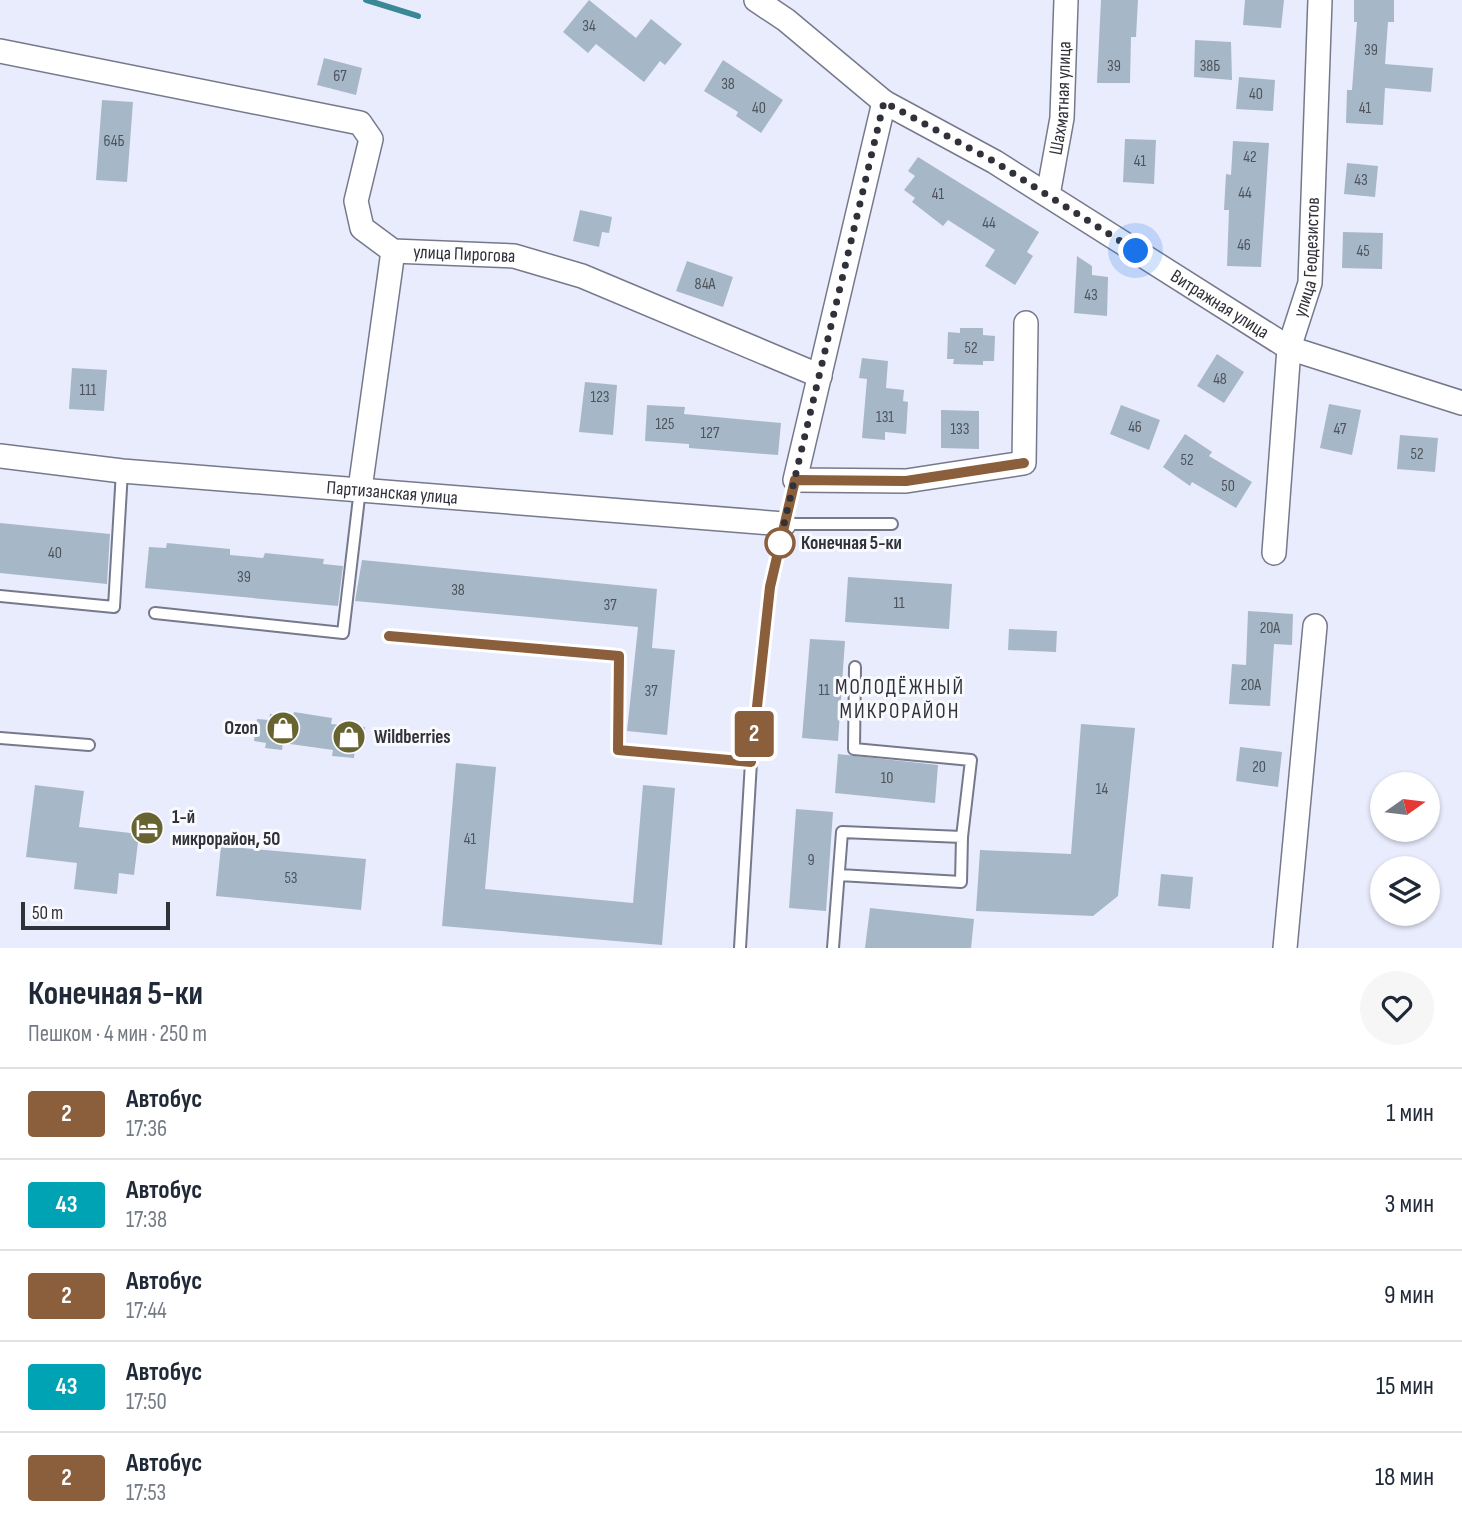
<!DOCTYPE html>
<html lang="ru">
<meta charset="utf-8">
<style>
:root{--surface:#fff;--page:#f6f6f7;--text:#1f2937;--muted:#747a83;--line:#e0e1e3}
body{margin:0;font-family:"Sofia Sans Condensed",sans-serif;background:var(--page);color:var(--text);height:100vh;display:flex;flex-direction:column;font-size:26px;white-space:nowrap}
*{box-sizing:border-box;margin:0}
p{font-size:23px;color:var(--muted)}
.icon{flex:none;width:38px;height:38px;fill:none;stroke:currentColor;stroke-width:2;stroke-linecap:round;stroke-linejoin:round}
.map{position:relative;height:948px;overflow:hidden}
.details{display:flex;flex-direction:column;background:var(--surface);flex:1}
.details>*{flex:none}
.badge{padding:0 14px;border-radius:5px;font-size:24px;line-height:46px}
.needle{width:46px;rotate:76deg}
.tools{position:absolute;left:1370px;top:772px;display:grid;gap:14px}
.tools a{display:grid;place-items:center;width:70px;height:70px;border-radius:50%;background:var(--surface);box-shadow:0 2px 5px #0004;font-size:35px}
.scale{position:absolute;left:21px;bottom:18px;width:149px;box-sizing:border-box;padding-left:7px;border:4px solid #303139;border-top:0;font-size:19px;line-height:24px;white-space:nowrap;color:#303139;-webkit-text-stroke:5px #f9fafe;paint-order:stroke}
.you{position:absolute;width:35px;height:35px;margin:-18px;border:5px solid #fff;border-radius:50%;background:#1a73e8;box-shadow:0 0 0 10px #1a73e833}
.map>.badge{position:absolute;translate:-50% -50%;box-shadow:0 0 0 4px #fff}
.round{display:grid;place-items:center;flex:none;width:74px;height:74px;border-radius:37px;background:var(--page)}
.headline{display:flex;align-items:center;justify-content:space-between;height:119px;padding:0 28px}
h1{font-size:33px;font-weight:700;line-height:52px}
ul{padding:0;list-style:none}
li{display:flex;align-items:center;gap:21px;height:91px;padding:0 28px;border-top:2px solid var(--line)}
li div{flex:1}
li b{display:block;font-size:26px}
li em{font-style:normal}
li .badge{min-width:77px;font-weight:700;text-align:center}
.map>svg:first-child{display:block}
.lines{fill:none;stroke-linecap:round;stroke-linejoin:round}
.stream{stroke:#3a8895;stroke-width:6}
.building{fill:#a6b8c7}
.service-casing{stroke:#76798c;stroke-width:14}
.minor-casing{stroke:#76798c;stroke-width:26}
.service{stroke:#fff;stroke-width:10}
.minor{stroke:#fff;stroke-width:23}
.line-casing{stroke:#fff;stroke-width:16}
.line{stroke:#8b5e3c;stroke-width:10}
.walk{stroke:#303139;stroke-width:7;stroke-dasharray:0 12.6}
.stop-dot{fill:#fff;stroke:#8b5e3c;stroke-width:3.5}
.labels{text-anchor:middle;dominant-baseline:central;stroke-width:6;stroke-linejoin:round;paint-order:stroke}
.number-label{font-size:16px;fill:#4e535c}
.street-label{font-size:19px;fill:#303139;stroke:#f9fafe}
.stop-label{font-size:19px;font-weight:bold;fill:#303139;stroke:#f9fafe;text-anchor:start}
.poi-label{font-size:19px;font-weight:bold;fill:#303139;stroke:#f9fafe;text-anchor:start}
.neighbourhood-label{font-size:21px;letter-spacing:2px;fill:#303139;stroke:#f9fafe}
</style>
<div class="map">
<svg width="1462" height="948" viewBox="0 0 1462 948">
<rect width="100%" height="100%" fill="#e9ecfd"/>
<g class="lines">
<path class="stream" d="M366,0L418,16"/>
</g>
<path class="building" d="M589,0L636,38L651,19L682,44L665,65L660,61L644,82L596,44L588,53L563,32Z
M1101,0H1138L1136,37H1131L1130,83H1097Z
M1245,0H1284L1281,28L1243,25Z
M1354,0H1394V22H1388L1385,64L1433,68L1431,92L1385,88L1383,125L1346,123L1347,90H1352L1357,22H1354Z
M1195,40L1231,42L1232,80L1194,77Z
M324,58L362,68L356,95L317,85Z
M723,60L783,100L761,133L736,116L738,112L704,91Z
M1239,77L1275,80L1273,111L1236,109Z
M102,100L133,102L127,182L96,180Z
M1125,139L1156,140L1154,184L1123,182Z
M1233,141L1269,143L1261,267L1227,266L1229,210H1224L1226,174L1231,175Z
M918,157L1039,232L1027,252L1033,256L1015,285L985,266L995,250L948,220L943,226L912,202L915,198L904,190L915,176L908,171Z
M1347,163L1378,166L1375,197L1344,194Z
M580,210L612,217L609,233L602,232L599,247L573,241Z
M1343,232L1383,233L1382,269L1342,268Z
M1077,256L1092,266V275L1108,277L1107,316L1074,313Z
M687,261L733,277L723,307L676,291Z
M960,328H983V335L995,336L994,361H983V365L953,364L954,359H947L948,332L960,333Z
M1217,354L1244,372L1224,403L1197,386Z
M862,358L888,361L886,388L904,390L903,401L908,402L906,434L885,432V440L862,438L867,379L859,378Z
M72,368L107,370L104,411L69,409Z
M585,382L617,385L613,435L579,432Z
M1329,404L1361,410L1352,455L1320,448Z
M647,405L685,407L684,414L781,423L778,455L689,448V444L645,441Z
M1121,405L1160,420L1149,450L1110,434Z
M941,410L979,411V449L941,448Z
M1185,434L1212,452L1209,456L1252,482L1236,508L1192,482L1190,486L1163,467Z
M1400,435L1438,438L1435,472L1397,469Z
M0,523L110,534L107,584L0,573Z
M167,543L230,549V555L263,558L265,553L324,559L323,564L343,566L338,606L145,588L149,547L166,548Z
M362,560L657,589L652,648L675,650L667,735L627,731L638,627L355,601Z
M848,577L952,584L949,629L845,622Z
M1248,611L1293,614L1292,645L1274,644L1270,706L1229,704L1232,664L1246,665Z
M1009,629L1057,631L1056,652L1008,650Z
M810,639L845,641L838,741L802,738Z
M294,712L332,718L331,724L365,727L363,747L355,746L354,758L332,756L333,750L283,743L282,750L265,748L266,743L254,741L257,719L269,720L270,714L293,716Z
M1081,724L1135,728L1118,896L1093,916L976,911L980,850L1071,854Z
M1240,747L1282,752L1278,787L1236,781Z
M838,754L938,765L935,803L835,793Z
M456,763L496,767L485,889L633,903L643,785L675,788L662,945L442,926Z
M35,785L84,791L79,827L139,834L134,875L119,873L117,894L74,889L77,863L26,857Z
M796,809L833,812L826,911L789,908Z
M221,846L366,859L361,910L216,896Z
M1161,874L1193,877L1190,909L1158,906Z
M870,908L974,919L971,948H865Z"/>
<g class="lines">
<defs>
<path id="service" d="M784,524H892
M0,596L114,607L122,471
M155,613L343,633L360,489
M389,636L619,656L618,750L751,762
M0,738L89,745
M839,875L961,882L962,837
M740,948L751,762L770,587L795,480
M833,948L842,832L962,837L971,760L854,749L855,667"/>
<g id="minor">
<path id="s1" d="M756,0L786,20L884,102L995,162L1289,348L1462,403"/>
<path id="s2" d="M0,51L360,123L371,139L356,201L362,228L393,251L514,256L582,276L820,376"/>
<path d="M884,102L795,480L906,481L1024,463L1026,323"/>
<path id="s3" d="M1048,195L1062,118L1066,0"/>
<path id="s4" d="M0,456L122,471L784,524"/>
<path d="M360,489L393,251"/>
<path id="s5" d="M1274,553L1289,348L1310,283L1320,0"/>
<path d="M1285,948L1315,626"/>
</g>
</defs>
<use href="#service" class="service-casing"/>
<use href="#minor" class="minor-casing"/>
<use href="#service" class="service"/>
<use href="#minor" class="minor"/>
</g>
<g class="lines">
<defs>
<path id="line" d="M389,636L619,656L618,750L751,762L770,587L795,480L906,481L1024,463"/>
</defs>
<use href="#line" class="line-casing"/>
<use href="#line" class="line"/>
<path class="walk" d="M780,543L779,545L884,102L995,162L1136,251"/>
</g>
<defs>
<symbol id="shop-disc" viewBox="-11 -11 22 22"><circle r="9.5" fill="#686431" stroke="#f9fafe"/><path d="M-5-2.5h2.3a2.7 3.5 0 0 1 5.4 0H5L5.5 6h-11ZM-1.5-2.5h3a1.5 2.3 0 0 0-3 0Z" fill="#fff"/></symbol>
<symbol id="hotel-disc" viewBox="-11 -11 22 22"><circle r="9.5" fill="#686431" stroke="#f9fafe"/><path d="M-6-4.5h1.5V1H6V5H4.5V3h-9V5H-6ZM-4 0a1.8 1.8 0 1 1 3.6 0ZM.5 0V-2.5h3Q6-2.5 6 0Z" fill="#fff"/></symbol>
</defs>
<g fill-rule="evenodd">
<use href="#shop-disc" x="264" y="709" width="38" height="38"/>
<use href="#shop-disc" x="330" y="718" width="38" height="38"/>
<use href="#hotel-disc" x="128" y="809" width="38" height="38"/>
</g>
<circle class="stop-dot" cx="780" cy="543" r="14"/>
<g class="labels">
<g class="number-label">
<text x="589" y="26">34</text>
<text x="1371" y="50">39</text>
<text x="1114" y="66">39</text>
<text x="1210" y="66">38Б</text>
<text x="340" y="76">67</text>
<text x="728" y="84">38</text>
<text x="1256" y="94">40</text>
<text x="759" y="108">40</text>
<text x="1365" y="108">41</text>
<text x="114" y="141">64Б</text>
<text x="1250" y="157">42</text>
<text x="1140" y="161">41</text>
<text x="1361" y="180">43</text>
<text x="1245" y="193">44</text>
<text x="938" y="194">41</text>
<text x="989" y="223">44</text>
<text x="1244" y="245">46</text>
<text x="1363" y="251">45</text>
<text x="705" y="284">84А</text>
<text x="1091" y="295">43</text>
<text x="971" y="348">52</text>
<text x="1220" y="379">48</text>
<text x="88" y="390">111</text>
<text x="600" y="397">123</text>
<text x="885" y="417">131</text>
<text x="665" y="424">125</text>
<text x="1135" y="427">46</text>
<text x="960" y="429">133</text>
<text x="1340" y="429">47</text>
<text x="710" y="433">127</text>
<text x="1417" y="454">52</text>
<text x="1187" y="460">52</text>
<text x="1228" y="486">50</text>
<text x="55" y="553">40</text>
<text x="244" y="577">39</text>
<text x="458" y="590">38</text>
<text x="899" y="603">11</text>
<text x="610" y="605">37</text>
<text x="1270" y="628">20А</text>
<text x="1251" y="685">20А</text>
<text x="824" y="690">11</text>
<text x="651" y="691">37</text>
<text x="1259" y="767">20</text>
<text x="887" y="778">10</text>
<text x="1102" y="789">14</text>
<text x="470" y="839">41</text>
<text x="811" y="860">9</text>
<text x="291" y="878">53</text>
</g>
<g class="street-label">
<text stroke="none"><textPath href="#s3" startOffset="98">Шахматная улица</textPath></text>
<text stroke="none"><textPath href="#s2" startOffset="588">улица Пирогова</textPath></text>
<text stroke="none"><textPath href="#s5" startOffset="299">улица Геодезистов</textPath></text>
<text stroke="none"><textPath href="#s1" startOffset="556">Витражная улица</textPath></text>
<text stroke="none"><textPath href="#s4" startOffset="394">Партизанская улица</textPath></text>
</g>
<g class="stop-label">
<text x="801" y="543">Конечная 5-ки</text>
</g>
<g class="poi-label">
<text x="258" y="728" text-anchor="end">Ozon</text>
<text x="374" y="737">Wildberries</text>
<text x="172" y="817">1-й<tspan x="172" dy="22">микрорайон, 50</tspan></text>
</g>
<g class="neighbourhood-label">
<text x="900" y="687">МОЛОДЁЖНЫЙ<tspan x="900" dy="24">МИКРОРАЙОН</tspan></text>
</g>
</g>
</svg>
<div class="tools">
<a><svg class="needle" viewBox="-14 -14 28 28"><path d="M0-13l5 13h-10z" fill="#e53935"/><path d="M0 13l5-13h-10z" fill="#747a83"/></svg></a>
<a><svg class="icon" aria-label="layers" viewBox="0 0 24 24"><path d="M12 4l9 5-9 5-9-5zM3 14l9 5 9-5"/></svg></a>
</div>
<div class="scale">50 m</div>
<div class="you" style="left:1136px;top:251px"></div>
<b class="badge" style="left:754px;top:734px;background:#8b5e3c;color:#fff">2</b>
</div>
<section class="details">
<div class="headline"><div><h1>Конечная 5-ки</h1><p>Пешком · 4 мин · 250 m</p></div><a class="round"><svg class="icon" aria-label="heart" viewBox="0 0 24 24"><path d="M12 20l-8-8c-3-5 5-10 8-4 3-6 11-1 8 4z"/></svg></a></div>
<ul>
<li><span class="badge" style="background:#8b5e3c;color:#fff">2</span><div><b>Автобус</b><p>17:36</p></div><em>1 мин</em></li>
<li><span class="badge" style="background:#00a3b4;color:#fff">43</span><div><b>Автобус</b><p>17:38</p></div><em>3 мин</em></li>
<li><span class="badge" style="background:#8b5e3c;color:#fff">2</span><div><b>Автобус</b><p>17:44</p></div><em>9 мин</em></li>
<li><span class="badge" style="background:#00a3b4;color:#fff">43</span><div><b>Автобус</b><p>17:50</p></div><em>15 мин</em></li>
<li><span class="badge" style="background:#8b5e3c;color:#fff">2</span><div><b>Автобус</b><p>17:53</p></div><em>18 мин</em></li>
</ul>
</section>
